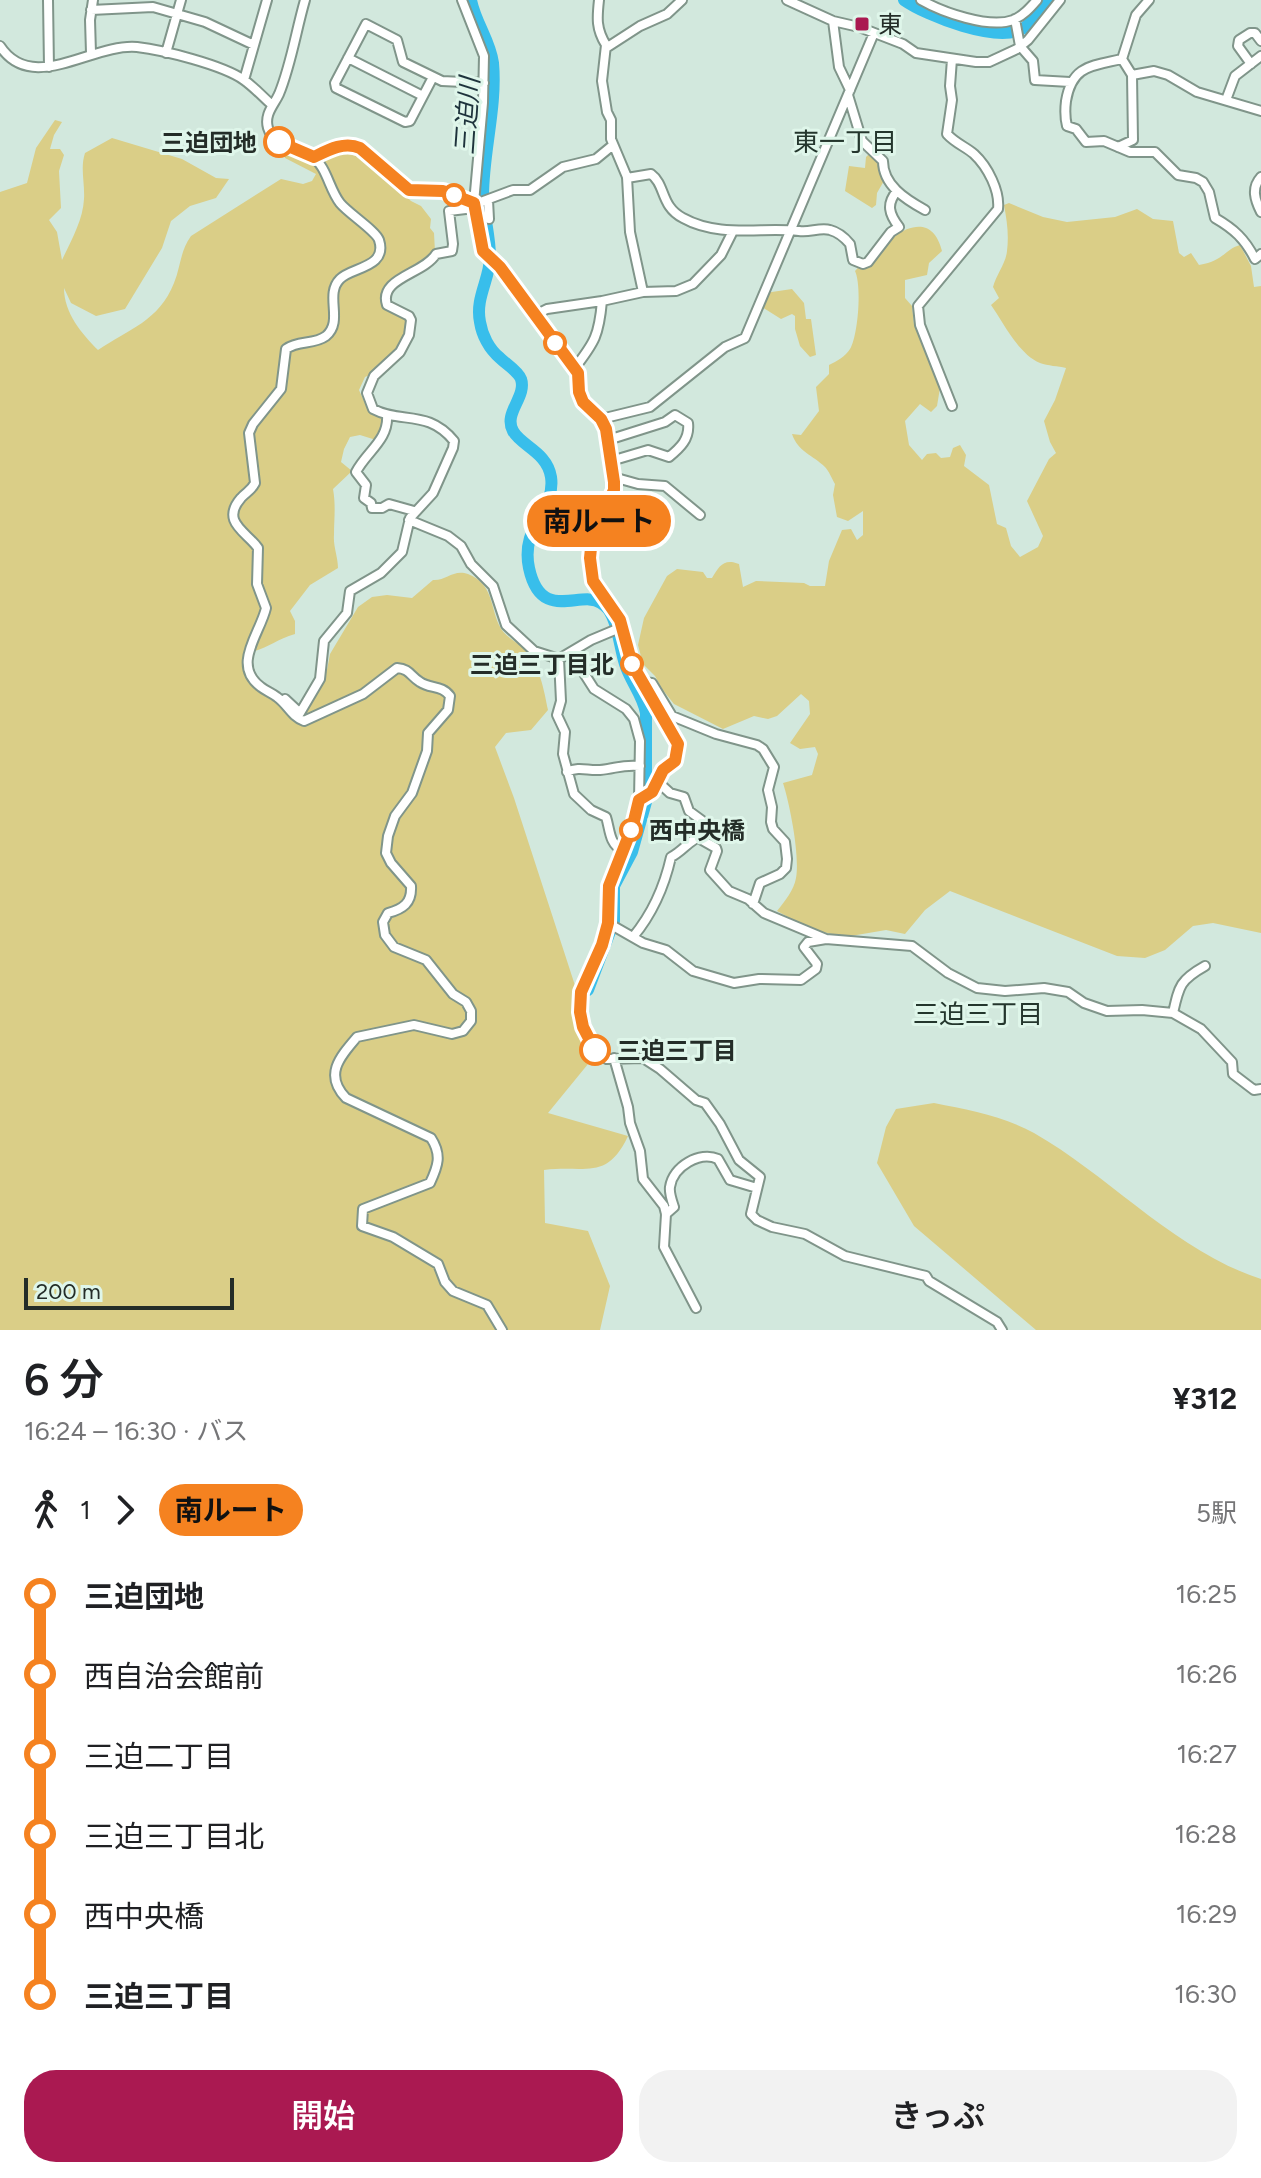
<!DOCTYPE html>
<html lang="ja">
<meta charset="utf-8">
<style>
:root{--surface:#fff;--page:#f2f2f2;--text:#202124;--muted:#757577;--accent:#aa1951}
body{margin:0;font-family:Figtree,"Noto Sans JP",sans-serif;background:var(--page);color:var(--text);height:100vh;display:flex;flex-direction:column;font-size:30px;white-space:nowrap}
*{box-sizing:border-box;margin:0}
p{font-size:26px;color:var(--muted)}
.icon{flex:none;width:44px;height:44px;fill:none;stroke:currentColor;stroke-width:2;stroke-linecap:round;stroke-linejoin:round}
.map{position:relative;height:1330px;overflow:hidden}
.side{display:flex;flex-direction:column;background:var(--surface);flex:1}
.side>*{flex:none}
.badge{padding:0 16px;border-radius:26px;font-size:28px;line-height:52px}
.scale{position:absolute;left:24px;bottom:20px;width:210px;box-sizing:border-box;padding-left:8px;border:4px solid #242d28;border-top:0;font-size:22px;line-height:28px;white-space:nowrap;color:#242d28;-webkit-text-stroke:6px #dff6ea;paint-order:stroke}
.map>.badge{position:absolute;translate:-50% -50%;box-shadow:0 0 0 4px #fff}
.legs{display:flex;align-items:center;gap:12px;height:88px;padding:0 24px;font-size:26px}
.legs p{margin-inline-start:auto}
.overview{display:flex;align-items:center;justify-content:space-between;height:136px;padding:0 24px}
h1{font-size:44px;font-weight:600;line-height:60px}
.button{display:flex;gap:16px;margin-top:auto;padding:16px 24px}
.button a{flex:1;height:92px;border-radius:32px;background:var(--accent);color:#fff;font-size:32px;font-weight:600;line-height:92px;text-align:center}
.button a+a{background:var(--page);color:var(--text)}
ul{padding:0 24px;list-style:none}
li{display:flex;align-items:center;gap:28px;height:80px;font-size:30px}
li i{display:grid;place-items:center;width:12px;height:100%;margin:0 10px;background:currentColor}
li i::after{content:'';width:20px;height:20px;margin:-10px;border:6px solid;border-radius:50%;background:var(--surface)}
li p{margin-inline-start:auto}
li:first-child i{background:linear-gradient(#0000 50%,currentColor 0)}
li:last-child i{background:linear-gradient(currentColor 50%,#0000 0)}
.map>svg:first-child{display:block}
.green{fill:#dace87}
.lines{fill:none;stroke-linecap:round;stroke-linejoin:round}
.river{stroke:#38beeb;stroke-width:12}
.minor-casing{stroke:#80958a;stroke-width:12}
.minor{stroke:#fff;stroke-width:8}
.line-1-casing{stroke:#fff;stroke-width:18}
.line-1{stroke:#f58220;stroke-width:12}
.poi-dot{fill:#aa1951;stroke:#dff6ea;stroke-width:3}
.stop-1-dot{fill:#fff;stroke:#f58220;stroke-width:4}
.labels{text-anchor:middle;dominant-baseline:central;stroke-width:6;stroke-linejoin:round;paint-order:stroke}
.poi-label{font-size:24px;fill:#242d28;stroke:#dff6ea;text-anchor:start}
.stop-label{font-size:24px;font-weight:bold;fill:#242d28;stroke:#dff6ea;text-anchor:end}
.water-label{font-size:26px;font-style:italic;fill:#1e333c;stroke:#dff6ea}
.neighbourhood-label{font-size:26px;fill:#24362d;stroke:#dff6ea}
</style>
<div class="map">
<svg width="1261" height="1330" viewBox="0 0 1261 1330">
<rect width="100%" height="100%" fill="#d2e8dd"/>
<path class="green" d="M55,120L62,122L54,135L50,149H60L64,155L59,171L61,208L49,220L57,232L62,260C71,241 83,220 84,199C85,183 80,168 85,153L112,138L182,159L216,178L229,179L216,198L190,206L171,221L162,248L125,309L96,316L71,303L64,288C64,313 82,334 98,350C129,329 159,321 174,283C181,266 180,251 191,236L281,179L303,184L312,181L316,174L285,158L283,149L313,158L348,147L358,150L411,201L421,206L431,219L430,228L434,233L435,252L383,294V306L407,320C408,346 385,356 372,374L365,377L359,390L367,408L385,418L376,440L360,435L350,437L344,449L341,462L352,471L333,489C336,506 334,519 334,535C333,546 338,557 338,568L310,585L290,611L295,621V634C275,640 267,649 247,653C242,688 261,688 282,707C289,714 292,718 302,722L327,670L330,654L358,607L372,597L387,595L412,598L433,580C446,581 453,569 468,574C493,584 490,605 499,625C504,637 518,642 526,651C540,667 544,690 548,710L531,730L506,733L495,747L514,798L597,1053L548,1113L628,1136C607,1181 586,1165 544,1170L545,1223L588,1231L610,1286L600,1330H0V192L27,183L36,148Z
M871,152L879,158L885,179L877,193L876,205L872,208L845,191L849,166L865,168L866,157Z
M1009,203L1043,217L1067,222L1115,217L1137,209L1153,219L1173,221L1179,253L1184,257L1191,253L1199,265C1224,261 1225,249 1240,245L1251,266L1254,287L1261,286V933L1213,923L1193,926L1165,950L1145,958L1117,956L950,891L925,910L905,934L886,930L845,937L810,929L777,911C785,901 794,890 796,878C800,856 790,805 783,783L812,775L818,754L815,747L800,749L790,743L810,714L809,701L801,694L777,716L768,719L754,716L723,729L674,704L662,689L655,676L643,664L638,645L644,618L667,576L677,569L703,572L707,578H712C719,566 724,558 739,564L743,587L756,581L804,583L810,586H825L829,561L842,530L851,529L857,540L863,535V511L848,521L837,517L833,495L835,484C832,479 829,471 825,467C813,455 798,452 792,434L801,435L819,411L816,387L829,374V365C837,361 845,357 850,349C858,336 862,286 855,271C875,249 928,196 942,251L929,263L927,275L905,280V298L912,306L914,325L940,388L937,406L931,412L920,404L905,421L909,445L922,460L927,454L936,453L941,458L950,457L953,448L960,445L966,455L964,466L989,485L997,524L1006,528L1011,546L1020,557L1038,547L1043,536L1027,501L1049,459L1056,453L1050,442L1044,421L1055,400L1066,368C1058,366 1048,366 1040,363C1019,355 1003,322 991,305L999,298L993,287C996,275 1006,263 1007,251C1009,235 1007,221 1004,205Z
M792,289L804,303L806,319H811L816,355L810,357L800,346L795,329V316L792,314L781,319L762,307L765,293Z
M934,1103C969,1110 1003,1116 1034,1133C1111,1177 1175,1251 1261,1279V1330H1036L914,1226L877,1163L886,1127L896,1109Z"/>
<g class="lines">
<path class="river" d="M471,0C475,22 490,40 493,63C497,107 483,152 483,196C484,217 490,236 490,257C490,279 475,298 480,322C482,335 489,349 500,358C506,364 518,371 521,379C527,397 503,413 513,431C521,446 547,452 551,477C556,511 520,525 529,568C541,624 581,589 601,603C606,606 610,611 612,616C619,631 620,648 625,664C630,681 643,695 646,713V802L632,852L614,886V921L588,990
M904,0C927,16 998,44 1024,28C1033,22 1042,9 1049,0"/>
<defs>
<path id="minor" d="M48,0L49,67
M305,0C296,31 291,65 279,94C274,105 264,114 268,128C274,148 297,146 312,156C327,167 329,189 340,203C348,213 376,231 379,240C388,268 351,267 340,279C324,295 344,321 326,336C314,345 298,340 286,349L281,389L253,424L249,433L255,483C251,491 246,492 241,498C220,522 247,532 258,548L257,584L266,608C260,634 231,665 261,687C266,691 272,693 277,697C288,705 291,716 304,721L363,694L397,668C410,669 410,676 420,682C430,689 442,685 450,696L448,710L428,733L427,751L412,793L395,816L388,836L386,853L391,863L411,886C412,903 403,909 388,913L383,922L385,935L394,947L426,960L453,994L466,1002L471,1011V1021L463,1031L452,1034L414,1025L357,1037C339,1058 324,1075 346,1098L431,1138C442,1155 438,1166 430,1183L363,1209L362,1226L393,1237L438,1264L445,1282L453,1291L487,1305L502,1330
M462,0L484,56L483,103L474,203L480,246L500,267L578,373L581,398L601,419L606,429L614,490L592,538L590,558L593,581L615,611L632,664L678,744L675,761L660,775L652,792L639,800L609,886L608,923L581,992L580,1012L583,1027L597,1053L607,1059L643,1058L660,1069L696,1100L705,1103L720,1124L739,1160L760,1177L751,1214L757,1220L772,1227L805,1234L845,1256L926,1276L929,1281L997,1322L1002,1330
M599,0C597,18 596,29 606,45L602,81L607,112L611,120V139L627,177L630,232L643,292
M787,0L833,21L859,27L903,44L916,53L976,62H989L1017,49L1028,40L1060,0
M921,0C942,12 989,29 1013,20C1023,16 1030,8 1037,0
M1149,0L1136,15L1122,59L1132,75L1154,71L1168,75L1197,92L1261,111
M91,10L153,7L205,22L254,45
M1015,19L1020,46L1033,61L1035,80L1070,82
M833,21L839,67L850,90
M0,46C32,95 92,43 137,47C163,50 223,65 244,80C254,87 263,97 272,105
M606,48L640,26L667,14L682,0
M91,53L90,20L93,0
M166,53L181,0
M348,58L423,96
M1122,59C1092,66 1072,65 1066,101C1065,109 1065,118 1067,126L1076,129L1086,142L1104,141L1130,152H1155L1178,175L1196,178L1203,182L1209,192L1215,218C1234,229 1245,239 1255,259L1261,254
M1251,64L1238,46L1239,40L1250,33H1255L1261,41
M433,77L410,121L405,122L336,88L335,83L366,24L397,40L403,62L442,81L484,83
M244,80L267,0
M848,95L862,141L883,161C883,185 905,199 925,210
M1226,100L1235,76L1261,56
M1118,147L1133,140L1132,75
M314,157C328,150 344,141 360,148L409,190L443,191L478,203L513,190H530L563,167L596,159L613,145
M1261,177C1251,188 1255,200 1261,212
M627,178L651,174C666,185 660,206 683,218C719,238 761,227 799,231C809,233 820,227 830,230C838,232 845,238 850,244L853,260L863,264L868,262L891,232L899,227C889,214 886,204 897,191
M488,200L489,219
M535,315L547,309L602,301
M574,369C595,342 599,335 602,301L643,292L676,291L693,284L721,255L733,231
M952,406L920,325L918,306L998,209C1000,191 988,167 974,154C966,147 955,143 947,134L952,100L950,86L952,59
M387,415C389,440 366,452 356,472L366,485L364,498L371,503L372,508H382L389,504L414,511
M601,419L650,407L725,347L745,338L874,33
M608,440L665,422L675,415L688,423C690,439 680,448 669,457L648,450L611,461
M613,477L638,484L665,486L700,515
M409,520L448,536L461,546L471,564L493,586L506,625L534,651L559,659L561,701L557,715L565,732L563,754L574,794L591,810L606,817C610,829 609,844 622,850
M571,653L594,689L626,709L634,719L640,741L639,800
M559,659L591,640L622,627
M643,682L652,683L672,716L716,734L757,745L763,749L774,767L768,790L772,807L771,822L773,829L785,842L787,859L786,868L780,874L760,883L753,904
M285,699L300,713L320,679L324,641L347,613L350,591L381,573L402,552L410,518L433,493L453,448L454,441C428,409 401,424 373,409L367,393L374,376L400,352L409,335L411,320L409,316L387,305C378,278 424,274 436,254L452,251L453,244L449,211L474,208
M567,772C580,766 587,771 600,770C615,769 622,764 640,766
M658,782L670,793L684,797L689,811L704,822L702,840L716,848L717,851L710,870L729,891L748,899L764,913L826,939
M608,923L643,943L666,950L693,971L734,983L759,979L801,980L816,969L817,964L804,947L808,942L826,939L912,946L948,973L977,988L1005,991L1044,988L1068,992L1084,1003L1107,1011L1142,1010L1173,1013L1201,1029L1232,1062L1233,1074L1254,1090L1261,1089
M633,937C653,913 664,888 671,857C683,851 690,839 702,836
M1173,1013C1179,986 1180,980 1205,966
M614,1058L628,1107L630,1123L640,1151L643,1179L664,1206L666,1214L664,1247L696,1308
M666,1214L674,1207C672,1201 669,1193 670,1187C673,1166 700,1151 718,1159L730,1180L757,1188"/>
</defs>
<use href="#minor" class="minor-casing"/>
<use href="#minor" class="minor"/>
</g>
<g class="lines">
<defs>
<path id="line-1" d="M279,142L314,157C328,150 344,141 360,148L409,190L443,191L474,203L483,251L500,267L578,373L579,392L583,402L601,419L606,429L614,482V490L592,538L590,558L593,581L620,620L632,664L678,744L675,761L663,770L652,792L639,800L633,825L609,886L608,923L602,945L581,992L580,1012L583,1027L595,1050"/>
</defs>
<use href="#line-1" class="line-1-casing"/>
<use href="#line-1" class="line-1"/>
</g>
<rect class="poi-dot" x="854" y="16" width="16" height="16" rx="4"/>
<g class="stop-1-dot">
<circle cx="279" cy="142" r="14"/>
<circle cx="454" cy="195" r="10"/>
<circle cx="555" cy="343" r="10"/>
<circle cx="632" cy="664" r="10"/>
<circle cx="631" cy="830" r="10"/>
<circle cx="595" cy="1050" r="14"/>
</g>
<g class="labels">
<g class="poi-label">
<text x="878" y="24">東</text>
</g>
<g class="stop-label">
<text x="257" y="142">三迫団地</text>
<text x="614" y="664">三迫三丁目北</text>
<text x="649" y="830" text-anchor="start">西中央橋</text>
<text x="617" y="1050" text-anchor="start">三迫三丁目</text>
</g>
<g class="water-label">
<text transform="translate(467 116) rotate(-86)">三迫川</text>
</g>
<g class="neighbourhood-label">
<text x="845" y="142">東一丁目</text>
<text x="978" y="1014">三迫三丁目</text>
</g>
</g>
</svg>
<div class="scale">200 m</div>
<b class="badge" style="left:599px;top:521px;background:#f58220;color:#111">南ルート</b>
</div>
<section class="side">
<div class="overview"><div><h1>6 分</h1><p>16:24 – 16:30 · バス</p></div><b>¥312</b></div>
<div class="legs"><svg class="icon" aria-label="walk" viewBox="0 0 24 24"><circle cx="13" cy="4" r="2"/><path d="M13 8l-2 6 4 7M11 14l-3 7M7 12l3-4h3l4 4"/></svg>1<svg class="icon" aria-label="forward" viewBox="0 0 24 24"><path d="M9 5l7 7-7 7"/></svg><b class="badge" style="background:#f58220;color:#111">南ルート</b><p>5駅</p></div>
<ul>
<li><i style="color:#f58220"></i><b>三迫団地</b><p>16:25</p></li>
<li><i style="color:#f58220"></i><span>西自治会館前</span><p>16:26</p></li>
<li><i style="color:#f58220"></i><span>三迫二丁目</span><p>16:27</p></li>
<li><i style="color:#f58220"></i><span>三迫三丁目北</span><p>16:28</p></li>
<li><i style="color:#f58220"></i><span>西中央橋</span><p>16:29</p></li>
<li><i style="color:#f58220"></i><b>三迫三丁目</b><p>16:30</p></li>
</ul>
<div class="button"><a>開始</a><a>きっぷ</a></div>
</section>
